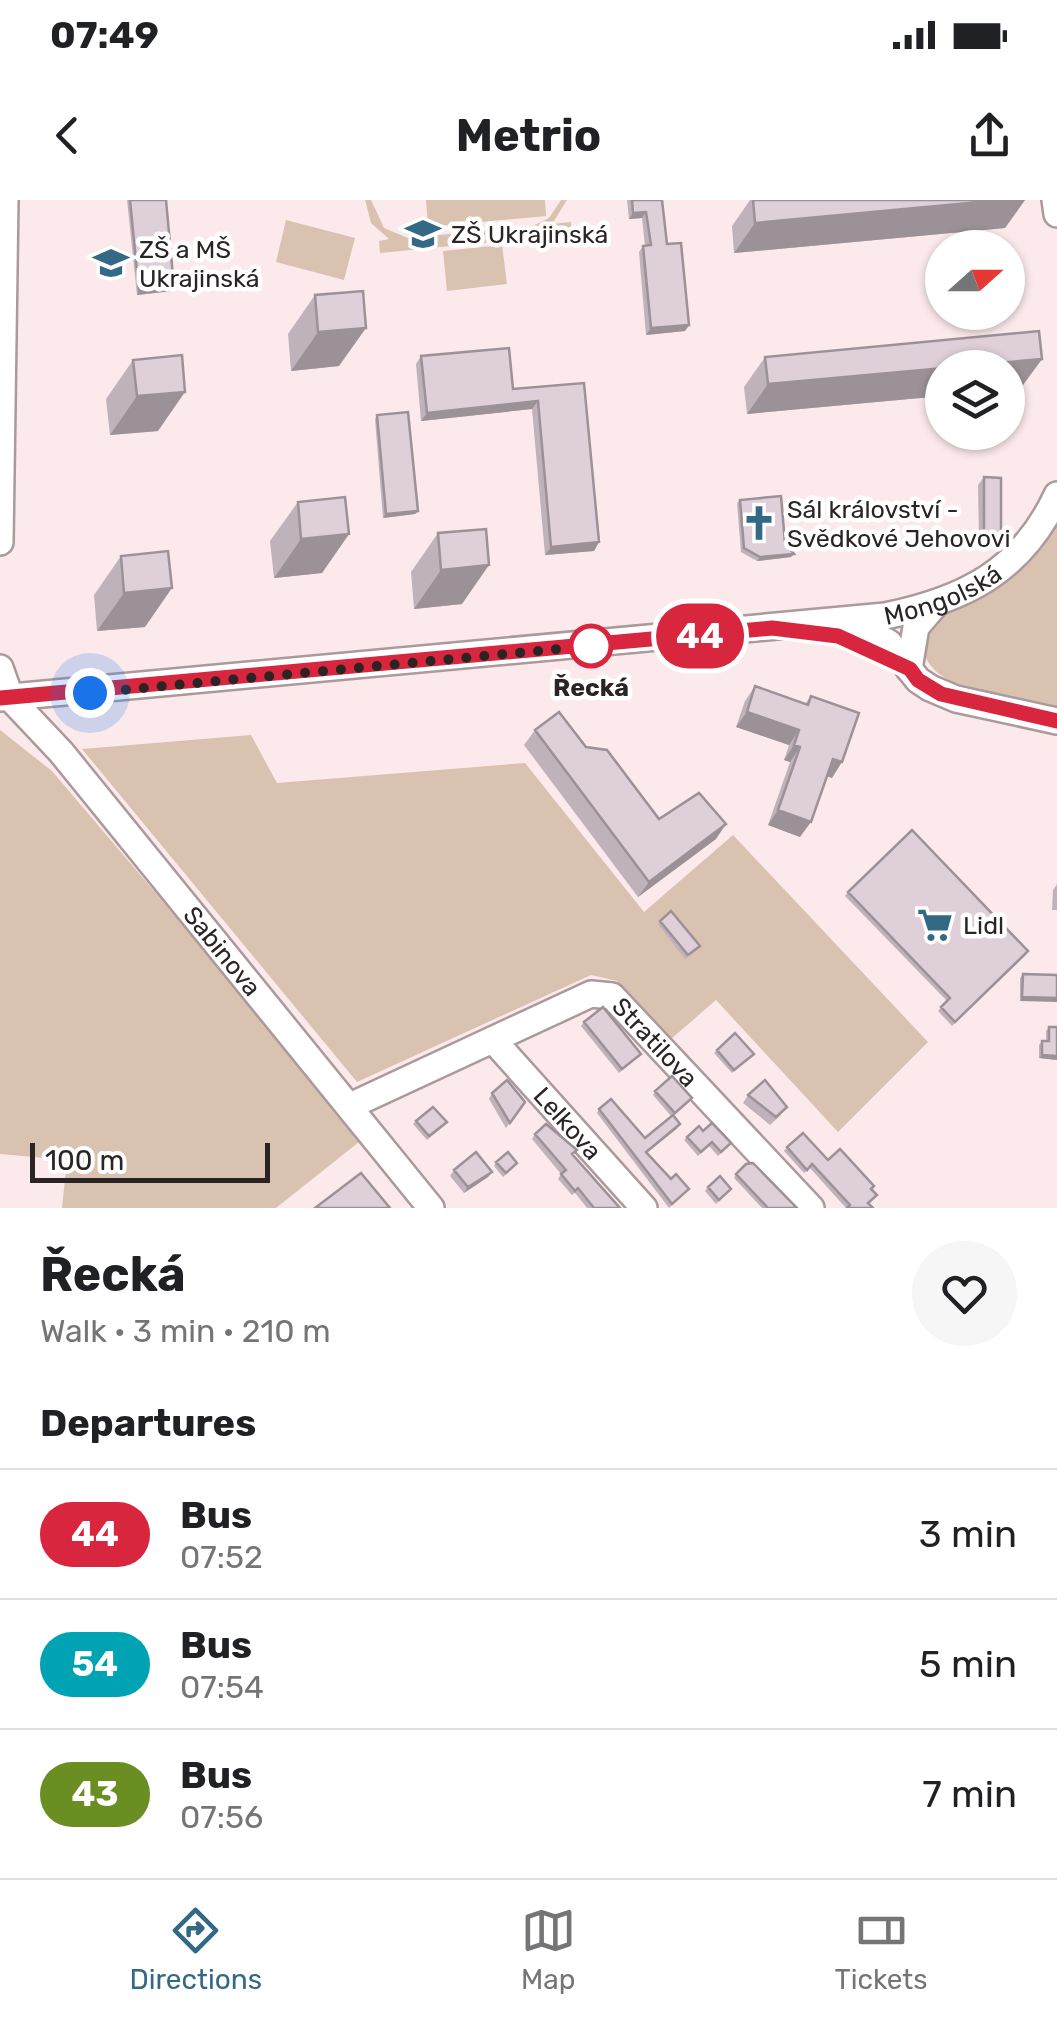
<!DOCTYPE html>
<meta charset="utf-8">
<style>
:root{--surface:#fff;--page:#f6f6f6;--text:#202124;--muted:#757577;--line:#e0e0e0;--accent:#346985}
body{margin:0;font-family:Rubik,sans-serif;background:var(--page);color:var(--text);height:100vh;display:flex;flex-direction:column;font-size:38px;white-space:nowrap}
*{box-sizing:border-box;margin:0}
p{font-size:32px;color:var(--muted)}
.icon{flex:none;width:55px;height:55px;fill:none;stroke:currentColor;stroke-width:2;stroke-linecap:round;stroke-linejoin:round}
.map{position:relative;height:1008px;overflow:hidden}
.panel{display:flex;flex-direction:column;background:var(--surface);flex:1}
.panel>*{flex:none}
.badge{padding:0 20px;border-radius:32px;font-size:35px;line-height:65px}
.needle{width:65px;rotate:69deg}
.fabs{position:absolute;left:925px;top:30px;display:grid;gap:20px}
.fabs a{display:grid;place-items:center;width:100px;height:100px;border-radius:50%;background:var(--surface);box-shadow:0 2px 8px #0004;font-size:50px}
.scale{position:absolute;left:30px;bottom:25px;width:240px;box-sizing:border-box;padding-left:10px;border:5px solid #2b2425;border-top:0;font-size:28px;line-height:35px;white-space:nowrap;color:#2b2425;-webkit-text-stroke:8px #fff;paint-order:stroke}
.you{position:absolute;width:50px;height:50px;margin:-25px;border:8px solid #fff;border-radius:50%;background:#1a73e8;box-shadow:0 0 0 15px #1a73e833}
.map>.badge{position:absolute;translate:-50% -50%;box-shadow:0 0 0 5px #fff}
h2{padding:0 40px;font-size:38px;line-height:90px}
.round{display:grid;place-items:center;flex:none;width:105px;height:105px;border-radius:52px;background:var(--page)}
.headline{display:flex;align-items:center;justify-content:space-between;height:170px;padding:0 40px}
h1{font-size:48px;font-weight:700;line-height:75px}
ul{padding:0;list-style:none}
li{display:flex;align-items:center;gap:30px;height:130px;padding:0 40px;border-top:2px solid var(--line)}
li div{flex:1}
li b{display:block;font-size:38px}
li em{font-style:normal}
li .badge{min-width:110px;font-weight:700;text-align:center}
.status{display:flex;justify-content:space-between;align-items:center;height:70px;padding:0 50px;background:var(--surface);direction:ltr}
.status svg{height:28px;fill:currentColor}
header{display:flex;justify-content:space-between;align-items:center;height:130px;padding:0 40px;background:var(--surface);font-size:45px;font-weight:700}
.tabs{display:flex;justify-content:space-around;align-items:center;height:140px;border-top:2px solid var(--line);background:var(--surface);font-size:28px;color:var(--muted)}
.tabs a{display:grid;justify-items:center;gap:5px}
.tabs .current{color:var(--accent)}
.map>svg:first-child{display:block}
.green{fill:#d9c3b0}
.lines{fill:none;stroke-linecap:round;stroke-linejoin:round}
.minor-casing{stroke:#ab999b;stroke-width:30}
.minor{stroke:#fff;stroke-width:25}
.wall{fill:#c0b2ba}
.shaded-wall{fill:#9c9197}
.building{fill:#dfcfd8;stroke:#9c9197;stroke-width:2.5}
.line-casing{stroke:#fff;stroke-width:22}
.line{stroke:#d7263d;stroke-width:15}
.walk{stroke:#2b2425;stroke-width:10;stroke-dasharray:0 18}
.stop-dot{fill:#fff;stroke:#d7263d;stroke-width:5}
.labels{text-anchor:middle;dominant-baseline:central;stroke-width:9;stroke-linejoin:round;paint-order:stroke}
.poi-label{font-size:25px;fill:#2b2425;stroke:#fff;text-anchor:start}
.street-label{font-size:25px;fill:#2b2425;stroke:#fff}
.stop-label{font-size:25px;font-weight:bold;fill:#2b2425;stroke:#fff}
</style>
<div class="status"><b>07:49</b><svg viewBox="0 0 49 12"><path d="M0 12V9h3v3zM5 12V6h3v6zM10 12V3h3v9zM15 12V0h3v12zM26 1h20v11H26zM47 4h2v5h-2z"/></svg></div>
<header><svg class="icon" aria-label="back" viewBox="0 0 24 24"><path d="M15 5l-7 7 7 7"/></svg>Metrio<svg class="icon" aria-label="share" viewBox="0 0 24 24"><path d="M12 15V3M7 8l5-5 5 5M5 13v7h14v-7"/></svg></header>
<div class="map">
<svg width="1057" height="1008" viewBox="0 0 1057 1008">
<rect width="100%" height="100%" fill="#fce9eb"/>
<path class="green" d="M365,0H371L384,28L408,38L533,26L549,18L561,0H567L552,24L571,22L572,34L380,53L379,41L389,39L371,23Z
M426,0H545L546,16L428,27Z
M286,20L355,38L344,80L276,62Z
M502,45L507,84L447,91L443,51Z
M1057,319V508C1015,498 914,493 923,435C948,405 964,408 994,389C1022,371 1039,346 1057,319Z
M0,530L52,571L364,938L276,1008H62L67,960L0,954Z
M251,535L277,583L525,563L644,712L733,635L928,842L838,932L716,800L671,839L617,781L591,775L357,882L82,549Z"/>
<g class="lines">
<defs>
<g id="minor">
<path d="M1055,0L1057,14"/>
<path d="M0,342L5,0"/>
<path d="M848,420L889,443L918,480L930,488L956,499L1057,521"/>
<path id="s1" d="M0,468L11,499L61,552L431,1008"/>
<path d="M909,469L916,427L934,406"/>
<path id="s2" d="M0,498L885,416C964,400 1022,371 1057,295"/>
<path id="s3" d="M493,840L644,1008"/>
<path id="s4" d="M350,906L591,794L612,796L811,1008"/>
</g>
</defs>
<use href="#minor" class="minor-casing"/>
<use href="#minor" class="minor"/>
</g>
<path class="wall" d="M127,0H166L174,87L172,91L137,95Z
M627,0H662L667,44L689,125L685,131L646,135L639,52L643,46H645L642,18L629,19Z
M750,0H1025L1005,28L734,53L732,26Z
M315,95L339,166L291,171L288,134Z
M1039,131L1042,159L1020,189L1008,190V168H942V196L747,214L744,187L765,157Z
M421,156L513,189L584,183L599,342L594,351L545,355L532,209L421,221L416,164Z
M133,160L158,231L110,235L106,199Z
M377,215L418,311L415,314L383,318L375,219Z
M984,277L996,339H979L978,285Z
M740,300L785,343L791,357L757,361L741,352L737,303Z
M298,302L349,334L322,373L274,378L270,341Z
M438,333L462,404L414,409L411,372Z
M121,356L145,427L97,431L94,395Z
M755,486L805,504L811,496L832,578L827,576L800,637L768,625L790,562L784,560L789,545L736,527L745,501Z
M535,530L586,547L659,619L716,639L638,697L524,545Z
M1057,684V710H1052L1053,690Z
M848,692L1026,755L952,826L938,811L947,801L845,696Z
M660,721L697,749L685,759L658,724Z
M1023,774L1057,775L1020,801V778Z
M584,822L641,854L619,873L581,826Z
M1049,827H1057V860L1039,858V845L1042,841H1046V831Z
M717,850L754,854L732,873L714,853Z
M655,891L689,902L673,916L678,928L647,953L686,992L669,1008L597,913L599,909L645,938L671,916L653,895Z
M492,893L525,902L506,928L489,899Z
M748,895L781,915L770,925L743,903Z
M416,921L444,926L427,940L413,924Z
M703,931L728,946L718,956L709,946L698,956L684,940L687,937Z
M535,934L573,955L620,1008H587L575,993L572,995L558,979L561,974L532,939Z
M787,947L828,960L871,989L869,1004L873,1008H846L810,968L804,973L784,951Z
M496,962L514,967L503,977L494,966Z
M454,970L492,972L488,977L464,993L450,976Z
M736,974L797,1008H762L734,978Z
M708,987L731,989L716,1004L705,991Z"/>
<path class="shaded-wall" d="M1001,0H1025L1005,28L734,53L755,23Z
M646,12L642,18L629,19L633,13Z
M174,87L172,91L137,95L139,91Z
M689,125L685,131L646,135L651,128Z
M366,128L339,166L291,171L318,132Z
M1042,159L1020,189L1008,190V168H945Z
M942,168V196L747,214L768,184Z
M185,192L158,231L110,235L137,196Z
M538,201L532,209L421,221L427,213Z
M418,311L415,314L383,318L386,314Z
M984,332H1001L996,339H979Z
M349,334L322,373L274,378L301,339Z
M599,342L594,351L545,355L551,347Z
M794,354L791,357L757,361L760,357Z
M489,365L462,404L414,409L441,370Z
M172,388L145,427L97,431L124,393Z
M747,512L799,530L789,545L736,527Z
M794,545L800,547L790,562L784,560Z
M833,559L842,562L832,578L822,574Z
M778,610L811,622L800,637L768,625Z
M726,624L716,639L638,697L649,682Z
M1022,797L1057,798V802L1020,801Z
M1042,855L1057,856V860L1039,858Z
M492,972L488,977L464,993L468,987Z"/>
<path class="building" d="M130,0H166L174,87L139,91Z
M632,0H662L667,44L681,43L689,125L651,128L643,46L651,45L646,12L633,13Z
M753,0H1001L755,23Z
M363,91L366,128L318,132L315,95Z
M1039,131L1042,159L768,184L765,157Z
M509,148L513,189L584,183L599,342L551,347L538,201L427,213L421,156Z
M182,155L185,192L137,196L133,160Z
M408,212L418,311L386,314L377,215Z
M984,277L1001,278V332H984Z
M781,296L785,343L794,354L760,357L744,348L740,300Z
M345,297L349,334L301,339L298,302Z
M486,329L489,365L441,370L438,333Z
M168,351L172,388L124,393L121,356Z
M755,486L808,505L811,496L859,513L842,562L833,559L811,622L778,610L800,547L794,545L799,530L747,512Z
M559,512L586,547L607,550L659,619L699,593L726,624L649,682L535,530Z
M912,630L1028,751L955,822L941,807L950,798L848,692Z
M671,711L700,746L688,755L660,721Z
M1023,774L1057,775V798L1022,797Z
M603,807L641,854L622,869L584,822Z
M1049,827H1057V856L1042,855V841H1049Z
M735,833L754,854L734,870L717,850Z
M672,876L692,898L675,913L655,891Z
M507,880L525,902L510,923L492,893Z
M765,880L787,907L776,917L748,895Z
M611,899L645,938L673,915L680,924L646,952L671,979L676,974L689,989L672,1004L599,909Z
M433,907L447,922L429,936L416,921Z
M712,923L731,943L721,952L712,942L701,952L687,937L699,926L703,931Z
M546,924L577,950L572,954L620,1008H594L578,988L575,991L561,974L566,970L535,934Z
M803,933L828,960L840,949L874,986L871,989L877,995L868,1003L873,1008H847L850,1005L812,964L807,970L787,947Z
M476,952L492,972L468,987L454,970Z
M508,952L517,963L506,973L496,962Z
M753,963L797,1008H768L736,974L746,964Z
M361,973L390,1008H315Z
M720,976L731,989L719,1000L708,987Z"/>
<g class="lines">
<defs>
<path id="line" d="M0,498L772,428L838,436L910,469L918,480L941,494L1057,521"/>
</defs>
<use href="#line" class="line-casing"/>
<use href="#line" class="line"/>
<path class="walk" d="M90,493L591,446"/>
</g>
<defs>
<symbol id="school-bare" viewBox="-9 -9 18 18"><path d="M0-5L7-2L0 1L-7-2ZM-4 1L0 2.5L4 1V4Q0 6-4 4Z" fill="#346985" stroke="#fff" stroke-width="2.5" paint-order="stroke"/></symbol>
<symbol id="church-bare" viewBox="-9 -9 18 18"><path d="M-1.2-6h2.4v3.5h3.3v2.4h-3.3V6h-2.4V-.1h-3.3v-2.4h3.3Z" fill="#346985" stroke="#fff" stroke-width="2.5" paint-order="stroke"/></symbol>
<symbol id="supermarket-bare" viewBox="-9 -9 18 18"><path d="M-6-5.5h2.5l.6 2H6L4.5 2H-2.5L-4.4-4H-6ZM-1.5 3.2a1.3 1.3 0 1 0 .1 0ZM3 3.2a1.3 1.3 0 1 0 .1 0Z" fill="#346985" stroke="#fff" stroke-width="2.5" paint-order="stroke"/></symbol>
</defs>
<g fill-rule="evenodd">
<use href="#school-bare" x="398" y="9" width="50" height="50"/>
<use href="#school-bare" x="86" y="38" width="50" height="50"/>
<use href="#church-bare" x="734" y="298" width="50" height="50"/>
<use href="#supermarket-bare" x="910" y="700" width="50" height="50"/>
</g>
<circle class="stop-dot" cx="591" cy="446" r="20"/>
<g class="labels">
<g class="poi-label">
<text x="451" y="34">ZŠ Ukrajinská</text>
<text x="139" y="49">ZŠ a MŠ<tspan x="139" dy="29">Ukrajinská</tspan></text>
<text x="787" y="309">Sál království -<tspan x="787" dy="29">Svědkové Jehovovi</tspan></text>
<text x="963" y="725">Lidl</text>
</g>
<g class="street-label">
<text stroke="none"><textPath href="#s2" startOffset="950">Mongolská</textPath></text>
<text stroke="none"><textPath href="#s1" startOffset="362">Sabinova</textPath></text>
<text stroke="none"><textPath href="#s4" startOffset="350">Stratilova</textPath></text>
<text stroke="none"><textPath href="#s3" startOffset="112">Lelkova</textPath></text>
</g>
<g class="stop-label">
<text x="591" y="487">Řecká</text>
</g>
</g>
</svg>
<div class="fabs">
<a><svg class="needle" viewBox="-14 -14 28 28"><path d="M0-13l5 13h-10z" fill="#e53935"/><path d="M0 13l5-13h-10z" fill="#757577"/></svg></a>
<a><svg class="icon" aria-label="layers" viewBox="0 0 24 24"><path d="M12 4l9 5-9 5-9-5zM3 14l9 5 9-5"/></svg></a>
</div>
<div class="scale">100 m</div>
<div class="you" style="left:90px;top:493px"></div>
<b class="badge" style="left:700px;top:436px;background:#d7263d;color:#fff">44</b>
</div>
<section class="panel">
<div class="headline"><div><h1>Řecká</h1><p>Walk · 3 min · 210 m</p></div><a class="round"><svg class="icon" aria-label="heart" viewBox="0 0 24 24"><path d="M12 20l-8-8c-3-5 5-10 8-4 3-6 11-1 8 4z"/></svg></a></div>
<h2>Departures</h2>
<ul>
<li><span class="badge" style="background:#d7263d;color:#fff">44</span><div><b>Bus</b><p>07:52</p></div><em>3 min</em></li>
<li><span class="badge" style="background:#00a3b4;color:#fff">54</span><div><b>Bus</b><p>07:54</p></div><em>5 min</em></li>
<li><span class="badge" style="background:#6b8e23;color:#fff">43</span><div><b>Bus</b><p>07:56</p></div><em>7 min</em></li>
</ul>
</section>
<nav class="tabs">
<a class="current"><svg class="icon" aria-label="directions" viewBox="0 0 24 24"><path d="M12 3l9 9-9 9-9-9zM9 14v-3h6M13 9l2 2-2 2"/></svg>Directions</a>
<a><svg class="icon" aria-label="map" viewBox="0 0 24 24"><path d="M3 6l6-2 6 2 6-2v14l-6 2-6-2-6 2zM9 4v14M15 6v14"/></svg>Map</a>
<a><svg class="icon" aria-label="tickets" viewBox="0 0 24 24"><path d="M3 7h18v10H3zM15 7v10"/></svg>Tickets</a>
</nav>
